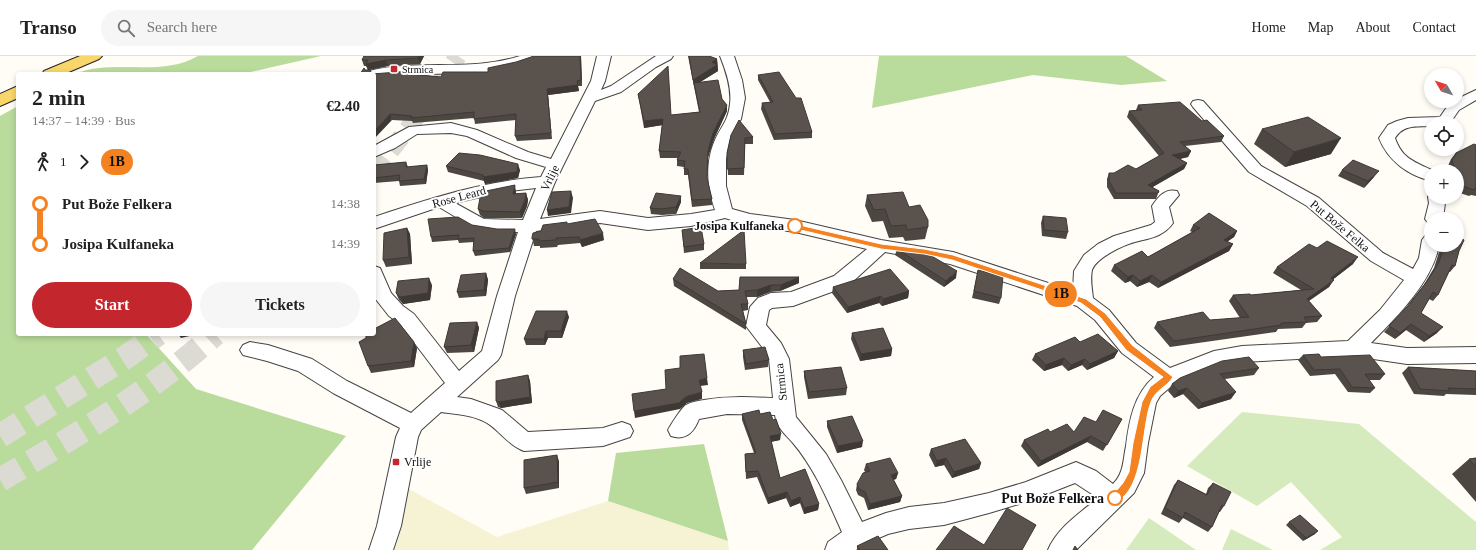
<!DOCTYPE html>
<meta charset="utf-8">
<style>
:root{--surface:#fff;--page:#f6f6f6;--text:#222;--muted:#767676;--line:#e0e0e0;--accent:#c4262e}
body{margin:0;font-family:Georgia,serif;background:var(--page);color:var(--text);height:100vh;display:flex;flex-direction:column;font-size:15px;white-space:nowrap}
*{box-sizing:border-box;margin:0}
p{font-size:13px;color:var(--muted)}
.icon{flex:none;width:22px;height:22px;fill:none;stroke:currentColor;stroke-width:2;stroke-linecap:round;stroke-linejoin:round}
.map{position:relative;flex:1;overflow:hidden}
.sheet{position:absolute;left:16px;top:16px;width:360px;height:264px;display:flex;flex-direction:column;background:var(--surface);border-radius:4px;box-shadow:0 2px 6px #0003}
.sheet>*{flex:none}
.badge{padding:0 8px;border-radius:13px;font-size:14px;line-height:26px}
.needle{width:26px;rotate:309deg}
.fabs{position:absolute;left:1424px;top:12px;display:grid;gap:8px}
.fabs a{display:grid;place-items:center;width:40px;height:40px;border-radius:50%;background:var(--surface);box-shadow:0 2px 6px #0003;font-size:20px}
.map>.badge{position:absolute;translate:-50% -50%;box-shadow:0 0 0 2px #fff}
.legs{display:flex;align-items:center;gap:6px;height:44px;padding:0 16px;font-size:13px}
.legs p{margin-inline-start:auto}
.overview{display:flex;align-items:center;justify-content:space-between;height:68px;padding:0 16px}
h1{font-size:22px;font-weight:600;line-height:30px}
.primary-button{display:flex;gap:8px;margin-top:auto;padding:8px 16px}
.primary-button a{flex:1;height:46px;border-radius:24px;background:var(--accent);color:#fff;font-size:16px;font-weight:600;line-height:46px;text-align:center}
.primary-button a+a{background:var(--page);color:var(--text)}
ul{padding:0 16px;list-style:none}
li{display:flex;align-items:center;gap:14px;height:40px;font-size:15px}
li i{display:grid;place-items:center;width:6px;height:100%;margin:0 5px;background:currentColor}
li i::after{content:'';width:10px;height:10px;margin:-5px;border:3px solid;border-radius:50%;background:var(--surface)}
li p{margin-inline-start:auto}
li:first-child i{background:linear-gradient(#0000 50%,currentColor 0)}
li:last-child i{background:linear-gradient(currentColor 50%,#0000 0)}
header{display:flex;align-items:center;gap:24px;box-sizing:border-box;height:56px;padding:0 20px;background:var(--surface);border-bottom:1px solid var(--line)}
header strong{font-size:19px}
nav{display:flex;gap:22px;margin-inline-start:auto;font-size:14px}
.search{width:280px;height:36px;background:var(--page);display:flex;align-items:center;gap:10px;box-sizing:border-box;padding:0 14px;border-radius:22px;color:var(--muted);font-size:15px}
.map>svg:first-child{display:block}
.farmland{fill:#f6f3d4}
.green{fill:#d5ebbd}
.forest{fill:#b9dc9c}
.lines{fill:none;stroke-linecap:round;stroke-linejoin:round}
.highway-tunnel-far1{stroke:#dbdad3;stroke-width:18;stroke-dasharray:18 9;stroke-linecap:butt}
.highway-tunnel{stroke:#dbdad3;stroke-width:24;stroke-dasharray:24 12;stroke-linecap:butt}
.minor-casing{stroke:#444;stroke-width:2}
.major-casing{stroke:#222;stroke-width:2}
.minor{fill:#fff;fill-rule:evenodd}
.major{fill:#f9d66b;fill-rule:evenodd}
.wall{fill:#4d4742}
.shaded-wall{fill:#3f3936}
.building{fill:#5a524d;stroke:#3f3936}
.line-1{fill:#f58220;stroke:#fff}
.poi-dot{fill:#c4262e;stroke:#fff;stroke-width:1.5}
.stop-1-dot{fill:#fff;stroke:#f58220;stroke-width:2}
.labels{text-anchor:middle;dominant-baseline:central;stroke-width:4;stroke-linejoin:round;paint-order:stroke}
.far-poi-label{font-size:10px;fill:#111;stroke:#fff;text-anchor:start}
.street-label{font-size:12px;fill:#111;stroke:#fff}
.stop-label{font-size:12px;font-weight:bold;fill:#111;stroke:#fff;text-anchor:end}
.poi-label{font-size:12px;fill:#111;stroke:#fff;text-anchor:start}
.near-stop-label{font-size:14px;font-weight:bold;fill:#111;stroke:#fff;text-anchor:end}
</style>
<header>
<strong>Transo</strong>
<div class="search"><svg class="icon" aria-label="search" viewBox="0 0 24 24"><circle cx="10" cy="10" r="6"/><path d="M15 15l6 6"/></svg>Search here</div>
<nav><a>Home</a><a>Map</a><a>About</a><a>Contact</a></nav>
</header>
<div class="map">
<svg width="1476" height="494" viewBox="0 0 1476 494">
<rect width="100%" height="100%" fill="#fffdf5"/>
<path class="farmland" d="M407,432L497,481L608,445L728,485L729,494H387Z"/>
<path class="green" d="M1242,356L1359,368L1476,466V494H1320L1342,481L1291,426L1257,450L1187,410Z
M1149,462L1196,494H1126Z
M1231,473L1273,494H1222Z"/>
<path class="forest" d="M198,0H321L242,18H75C114,2 160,22 198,0Z
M879,0H1126L1167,25L1121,29L1033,19L872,52Z
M18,50V278H146L196,333L346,380L252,494H0V60Z
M704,388L728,485L608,445L616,397Z"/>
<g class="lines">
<path class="highway-tunnel-far1" d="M374,65L423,0
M374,116L410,70L458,0"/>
<path class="highway-tunnel" d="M0,380L126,301L158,278
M0,424C74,381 151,336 215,278"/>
<defs>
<path id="minor" d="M520,0H540L538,3L522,8L488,16L402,19L374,22V18H367L369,15C419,3 471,16 520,0Z
M597,0H611L605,25L601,34L611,30L656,0H673L671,3L656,11L621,36L595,45L555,126L540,163L600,155L648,162L691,158L715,154C707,132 705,106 715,84C721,70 728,66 730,48C732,32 726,15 720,0H734L742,24L745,42L741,63L730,85L726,103V130L732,153L750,158L795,164L881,184L953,196L1073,235L1074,215L1084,199L1098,188L1114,180L1151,169L1155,166L1152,150C1158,141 1165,132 1177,135L1179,139L1169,151L1173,167C1163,181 1150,182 1135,186C1123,189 1096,202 1092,214C1090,223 1092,233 1093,242L1109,254L1136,287L1170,312L1214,295L1242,290L1348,285L1380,254L1404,224L1371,205L1307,150L1249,116L1193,51L1191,48L1193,45L1198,44L1203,45L1261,110L1319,142L1383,197L1413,213L1419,202L1422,184L1425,180L1431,178V189H1439C1433,225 1396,262 1371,287L1407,292L1476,291V307L1407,308L1353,300L1242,306L1217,310L1175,327L1160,340L1156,347L1148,387L1144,417L1134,437L1076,494H1048C1057,472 1080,457 1098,442L1075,427L1029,445L989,457L944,469L909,473L888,478L865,488L856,494H825L828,486L842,476C828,445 815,413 793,387C786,379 776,371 775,359L727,358L699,363C694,376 686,385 671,380L668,374C670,370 682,351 686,349C691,346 698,345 704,344C728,340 748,341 773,342L769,303L766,296L746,270L750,251L758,242L771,237L791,236L834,220L867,193L795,176L750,170L725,162L691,170L648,174L600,167L536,175L515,240L501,299L498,304L457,341L471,343L502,354L528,376L603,372L622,366L630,369L633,375L630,381L603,390L524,395C509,390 500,375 487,367C474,359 455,358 441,356L421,374L418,381L401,470L393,494H369L377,470L396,381L400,372L333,337L298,315L267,305L243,299L240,294L243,289L250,286L268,289L312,303L347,325L411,357L445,327L400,268L389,260L374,241V210L380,212L391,237L403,250L414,258L459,315L482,295L497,240L518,176H498L474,172L439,151L374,173V161C429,143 483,125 541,121L546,111L516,102L467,80L451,77L417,78L395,92L374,101V90L409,71L451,67L477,74L528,96L551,103L591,25ZM536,132L523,164L484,163L455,147L502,136ZM885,196L950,208L1077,250L1095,264L1122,297L1154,321C1134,338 1129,365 1126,390C1123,404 1124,417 1113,428L1096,415L1076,406L1026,426L989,437L944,447L909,451L886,457L862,466L841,424L826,398L796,361L789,303L781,287L766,269L769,254L772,252L793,250L848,230Z
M1476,34V44L1459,54L1450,67H1431V70C1416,71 1404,68 1395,82C1402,103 1415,106 1434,115H1431V125C1408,119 1388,105 1379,82L1388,69L1397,65L1408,62L1440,61L1449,48L1457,45V43Z
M1430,137L1431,141H1444L1445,147L1443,163H1431V168L1428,167L1425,163L1429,147L1428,141Z"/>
<path id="major" d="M80,0H102L99,3L64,18H42L44,15Z
M18,30V42L0,50V38Z"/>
</defs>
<use href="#minor" class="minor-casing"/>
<use href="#major" class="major-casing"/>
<use href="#minor" class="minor"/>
<use href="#major" class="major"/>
</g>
<path class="wall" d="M364,0H424L420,8L388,10L369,14L372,18H412L441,21L488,16L581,0L582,30H578L579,35L548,39L552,83L517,85L515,80L516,64L475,68L474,62L413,67L412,65L392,64L360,18L365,14H368L366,10H364L362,4Z
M688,0H709L717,3L718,15L700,26L722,43L727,55L714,83L708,101L707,123L712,143V149L692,151L688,119H684V111L677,110V104L678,102H660L659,95L662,69L644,72L639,44L638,38L671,59L699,56Z
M758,19L812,76V82L774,84L761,53L762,47L770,46L758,24Z
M1138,49L1202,65L1224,80L1221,86L1185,90L1191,95L1188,101L1180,103L1187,107L1184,113L1152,131L1159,135L1156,143H1114L1107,131V123L1109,117H1114L1136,113L1159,100L1127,61L1129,55L1136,54Z
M1262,73L1331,98L1285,111L1254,88Z
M731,79L753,81V88H745L744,119H728L727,97Z
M1476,89V140L1471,139L1469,140L1457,136V115H1448L1447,112L1451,103L1456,97Z
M406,106L408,111L427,109L428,114L426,128L400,130L399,125L374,127V109Z
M446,110L520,114L518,122L485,128L484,125L448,116Z
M1342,114L1374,121L1364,132L1338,120Z
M516,136V138L526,137L528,144L527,150L522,162H484L480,159L478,153Z
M867,139L909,151L928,171L925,183L905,185L903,181L889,182L883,165L872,166L865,150Z
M681,146L676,158L662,159L651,158L650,152Z
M1043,160L1068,176L1066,183L1042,180L1041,167Z
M568,168L604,184L582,191L580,187L558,189L557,191L540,192V190H534L532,181Z
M472,169L516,178L510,196L475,200L473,195L474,186L459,187L458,184L432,186L431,181Z
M1193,169L1237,175L1234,181L1227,186L1233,188L1229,195L1158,232L1149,226L1137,231L1130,225L1125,227L1111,215L1114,209L1148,201L1192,176L1190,175Z
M407,172L410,178L412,208L386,211L383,204Z
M682,174L704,188V194L684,197Z
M1451,189H1457L1459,195L1455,210L1450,216H1449L1438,239L1433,245L1429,243L1421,257L1437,277L1424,286L1406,274L1395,283L1384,276L1405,253L1423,230L1434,212L1439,196L1444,190L1449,192Z
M1317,192L1353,208L1333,223L1329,231L1309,245L1322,260L1317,266L1306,267L1302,272L1278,273L1276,276L1170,291L1154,272L1157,266L1210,264L1240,262L1229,245L1233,239H1251L1301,234L1273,217L1277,211Z
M897,193L956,222L944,231L895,199Z
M700,207L746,208V213H700Z
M978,214L1001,242L999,248L972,242Z
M486,217L488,224L486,240L459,242L457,236Z
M740,221L799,227L780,235L770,236L757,241H746L748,248V254L743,255L746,268V274L674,230L673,223L718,235L739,234Z
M432,229L430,244L403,248L399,244L396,237Z
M833,231L909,235L908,242L882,250L879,247L847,257L832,237Z
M569,261L562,282H548L545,289H526L524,283Z
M477,266L479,272L474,296L447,297L444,291Z
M852,277L892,293L891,300L860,305L851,283Z
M366,282L417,292L414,311L371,317L368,310Z
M1080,286L1118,295L1114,302L1087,314L1082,309L1068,315L1062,309L1044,315L1032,304L1035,298Z
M743,294L769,304L768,311L745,314L743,301Z
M1303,299L1321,301L1385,318L1380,324H1369L1375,332L1370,337L1348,336L1335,318L1310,320L1298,304Z
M1408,311L1476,315V339L1446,338L1444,340L1414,338L1402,317Z
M1259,312L1254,319L1225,323L1231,343L1198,353L1183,338L1174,342L1168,335L1172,328L1180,322Z
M804,315L847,332L846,339L808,343L804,321Z
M528,319L530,325L532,347L501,352L498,351L496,345Z
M742,358H760L780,384L771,386L780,422L819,448L818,454L804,458L800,447L790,451L786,442L768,448L757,421L746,423L745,398L754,397L742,364Z
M1122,363L1103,395L1087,386L1038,411L1021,390L1024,384L1050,376H1074L1096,366Z
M827,365L862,391L837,397L827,371Z
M931,393L981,407L979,413L952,422L944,409L935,411L929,399Z
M1476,402V446L1452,418L1469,403Z
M559,405V432L526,438L524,432Z
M866,408L898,417L896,423L893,424L902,440L900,446L868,454L864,442L858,439L856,434L857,428L865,416L864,414Z
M1178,424L1206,438L1208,432L1213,427L1224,450L1220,456H1219L1212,471L1208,476L1183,462L1179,467L1161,458L1174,429Z
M1289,466L1315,478L1303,485L1286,469Z
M857,490L888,494H857Z"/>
<path class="shaded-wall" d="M419,0H424L420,8L418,2Z
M580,0H581L582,30L581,24Z
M717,3L718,15L694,30V27V30L693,24L712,6Z
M386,4L388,10L368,14L366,8Z
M577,25L579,35L548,39L552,83L547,33Z
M727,49V55L714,83L708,101L707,128L708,95L713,77Z
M390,58L392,64L374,83V75Z
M663,63V69L644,72V65Z
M1341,82L1331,98L1285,111L1294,96Z
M1191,95L1188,101L1170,105L1172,99Z
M1187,107L1184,113L1146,135L1148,129Z
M518,108L520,114L518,122L485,128L483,121Z
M427,109L428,114L426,128L424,123Z
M1379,115L1374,121L1364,132L1368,125Z
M515,129L516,136L515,145L513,138Z
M571,135L573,142L571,157L548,160L547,154Z
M526,137L528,144L527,150L522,162L520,156Z
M681,140V146L676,158V151Z
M407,172L410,178L412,208L409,201Z
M515,173L516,178L510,196L509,192Z
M1237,175L1234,181L1220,190L1224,184Z
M603,177L604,184L582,191L580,184Z
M1233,188L1229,195L1158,232L1161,226Z
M1358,201L1353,208L1326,229L1331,222Z
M957,215L956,222L944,231L946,225Z
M486,217L488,224L486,240L484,234Z
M1133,219L1130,225L1125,227L1128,221Z
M1152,219L1149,226L1137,231L1140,225Z
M799,221V227L780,235L781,229Z
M429,222L432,229L430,244L403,248L400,241Z
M1334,224L1329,231L1302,249L1307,243Z
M771,229L770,236L757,241V234Z
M909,235L908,242L882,250L883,243Z
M881,240L879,247L847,257L848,251Z
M567,255L569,261L562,282L561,275Z
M477,266L479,272L474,296L471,289Z
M1411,268L1406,274L1395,283L1400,277Z
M1443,271L1437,277L1424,286L1429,280Z
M546,275L548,282L545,289L544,283Z
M178,278H198L181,282Z
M414,286L417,292L414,311L411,305Z
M892,293L891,300L860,305L861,298Z
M1118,295L1114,302L1087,314L1090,308Z
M1064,302L1062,309L1044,315L1046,309Z
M1085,303L1082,309L1068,315L1071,309Z
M528,319L530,325L532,347L501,352L499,346Z
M707,322L708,329L700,330L699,324Z
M1187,332L1183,338L1174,342L1178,335Z
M702,336V343L687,347L680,353L635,362L634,355Z
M1236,336L1231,343L1198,353L1202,347Z
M781,378L780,384L769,386L770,380Z
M1091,380L1087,386L1038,411L1041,405Z
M863,385L862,391L837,397L838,390Z
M557,399L559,405V432L558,426Z
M946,402L944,409L935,411L937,405Z
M981,407L979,413L952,422L954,416Z
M898,417L896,423L889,425L891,419Z
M787,436L786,442L768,448V442Z
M902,440L900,446L868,454L870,448Z
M800,441V447L790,451L791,445Z
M819,448L818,454L804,458V452Z
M1318,475L1315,478L1303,485L1306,482Z"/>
<path class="building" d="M364,0H419L418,2L386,4L366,8L368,4H362Z
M534,0H580L581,24L577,25L578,29L547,33L551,77L515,80L516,58L474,63V56L411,62L412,60L390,58L374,75V18H360L364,12L365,14H370L372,18L411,15L409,18L441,21L443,16H488V12L516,6Z
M689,0H709L717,3L712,6L717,9L693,24Z
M668,10L671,59L700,56L694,27L718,24L722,43L727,49L713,77L708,95L707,122L712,143L692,144L688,113H684L685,105L677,104L681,96L659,95L663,63L644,65L638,38Z
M779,16L796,42H801L812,76L775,78L762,47L773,46L758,19Z
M1180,46L1202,65L1207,64L1224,80L1180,86L1191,95L1172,99L1187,107L1148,129L1159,135L1158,137H1116L1109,125V117H1114L1128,109L1136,113L1164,97L1129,55L1142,54L1138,49Z
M1308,61L1341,82L1294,96L1262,73Z
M739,64L753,81L745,82L744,112L727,113V97L731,79Z
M1474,88L1476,89V133L1475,132L1474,134L1460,129V122L1457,121V115H1455L1452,105L1456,97Z
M459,97L480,99L518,108L517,116L483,121V119L446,110Z
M1353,104L1379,115L1368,125L1342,114Z
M406,106V111L427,109L424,123L399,125L400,119L374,122V109Z
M515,129L513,138L526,137L525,144L520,156L483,155L478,153L481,136Z
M571,135L569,151L547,154L552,136Z
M903,136L909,151L920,149L928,164V171L907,174L906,169L891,170L885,153L874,154L867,139Z
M656,137L681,140L676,151L661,153L650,152Z
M1209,157L1237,175L1224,184L1233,188L1161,226L1152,219L1140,225L1133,219L1128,221L1114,209L1142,195L1148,201L1200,172L1193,169Z
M1043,160L1066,162L1068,176L1044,174Z
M458,161L472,169L497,173H515L509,192L473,195L474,182L458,183L459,179L431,181L428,163Z
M595,163L603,177L580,184L579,181L556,182V184L539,185V183H532V181L533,177L541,175L543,169L567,166V168Z
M701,171L704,188L684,191L682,174Z
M407,172L409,201L383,204L384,177Z
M744,174L746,208L700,207Z
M1458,180L1464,184L1459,195L1455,210L1452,209L1438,239L1433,236L1421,257L1443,271L1429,280L1411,268L1400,277L1389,270L1408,250L1428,224L1439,206L1444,190L1449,192L1451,189H1457V181Z
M1327,185L1358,201L1331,222L1334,224L1307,243L1322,260L1304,261L1307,266L1281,267V269L1174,285L1157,266L1203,256L1210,264L1249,261L1233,239L1250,238L1251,239L1314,233L1277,211L1309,188L1317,192Z
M897,193L930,199L957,215L946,225Z
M680,212L718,235L739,234L740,221H799L781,229H771L757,234L745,235L748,248H741L746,268L673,223Z
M890,213L909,235L883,243L881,240L848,251L833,231Z
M978,214L1003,220L1001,242L974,235Z
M486,217L484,234L457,236L461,219Z
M429,222L428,237L400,241L396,237L398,225Z
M536,255H567L561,275H546L544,283H524Z
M395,262L414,286L411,305L368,310L359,286L366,282V278H374V273Z
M477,266L471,289L444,291L450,267Z
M883,272L892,293L861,298L852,277Z
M1098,278L1118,295L1090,308L1085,303L1071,309L1064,302L1046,309L1035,298L1075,281L1080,286Z
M765,291L769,304L746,308L743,294Z
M704,298L707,322L699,324L702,336L687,340L679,347L634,355L632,338L666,333L665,314L680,312V300Z
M1319,298L1321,301L1370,299L1385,318H1365L1375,332L1352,331L1340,313L1314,314L1303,299Z
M1249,301L1259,312L1220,318L1236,336L1202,347L1187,332L1178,335L1172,328L1180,322L1222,305Z
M841,311L847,332L809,336L804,315Z
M1408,311L1476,315V333L1448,332L1450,335L1420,333Z
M528,319L530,341L499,346L496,345V325Z
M759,354L760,358L770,356L773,364L776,363L781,378L770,380L780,422L805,413L819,448L804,452L800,441L791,445L787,436L768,442L758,415L746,416L745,398L756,397L742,358Z
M1103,354L1122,363L1107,389L1091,380L1041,405L1024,384L1048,373L1050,376L1067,368L1074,376L1084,361L1096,366Z
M852,360L863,385L838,390L827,365Z
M965,383L981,407L954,416L946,402L937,405L931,393Z
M557,399L558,426L524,432V404Z
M890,402L898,417L891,419L902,440L870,448L865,436L859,433L857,428L863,417L870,415L866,408Z
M1476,402V411L1469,403Z
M1178,424L1207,439L1213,427L1231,436L1224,450L1222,449L1212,471L1185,456L1183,462L1165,452Z
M1007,452L1036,469L1022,494H936L954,470L984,489Z
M1300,459L1318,475L1306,482L1289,466Z
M878,480L888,494H860L857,490Z
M1075,490L1078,494H1073Z"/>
<path class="line-1" d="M795,168L881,188L924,193L953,199L1086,243L1105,257L1132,289L1173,321C1167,331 1155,334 1151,346C1141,371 1145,435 1115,446L1112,445L1110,442L1123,427L1129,416L1133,387L1142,346L1150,331L1163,321L1126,294L1100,261L1081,247L952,204L924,198L881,193L792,172L791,170Z"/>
<g class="poi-dot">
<rect x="390" y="9" width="8" height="8" rx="2"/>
<rect x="392" y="402" width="8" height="8" rx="2"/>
</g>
<g class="stop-1-dot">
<circle cx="795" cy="170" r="7"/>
<circle cx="1115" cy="442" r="7"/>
</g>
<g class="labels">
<g class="far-poi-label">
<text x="402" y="13">Strmica</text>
</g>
<g class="street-label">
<text transform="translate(550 122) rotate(-64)">Vrlije</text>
<text transform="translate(459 141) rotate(-15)">Rose Leard</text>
<text transform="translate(1340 170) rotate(40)">Put Bože Felka</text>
<text transform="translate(781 326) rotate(-96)">Strmica</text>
</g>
<g class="stop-label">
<text x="784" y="170">Josipa Kulfaneka</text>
</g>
<g class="poi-label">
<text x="404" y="406">Vrlije</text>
</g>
<g class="near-stop-label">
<text x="1104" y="442">Put Bože Felkera</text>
</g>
</g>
</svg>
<div class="fabs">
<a><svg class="needle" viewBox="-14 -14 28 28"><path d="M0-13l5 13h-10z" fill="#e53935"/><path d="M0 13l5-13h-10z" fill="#767676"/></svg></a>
<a><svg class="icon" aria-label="locate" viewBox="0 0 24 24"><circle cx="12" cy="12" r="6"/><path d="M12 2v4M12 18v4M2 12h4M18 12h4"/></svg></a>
<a>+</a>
<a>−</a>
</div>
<b class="badge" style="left:1061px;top:238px;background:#f58220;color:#111">1B</b>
<section class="sheet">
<div class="overview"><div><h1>2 min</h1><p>14:37 – 14:39 · Bus</p></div><b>€2.40</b></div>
<div class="legs"><svg class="icon" aria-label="walk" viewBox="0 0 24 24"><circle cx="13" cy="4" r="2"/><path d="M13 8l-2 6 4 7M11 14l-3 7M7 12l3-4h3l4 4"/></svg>1<svg class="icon" aria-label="forward" viewBox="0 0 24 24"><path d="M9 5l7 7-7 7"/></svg><b class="badge" style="background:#f58220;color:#111">1B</b></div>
<ul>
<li><i style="color:#f58220"></i><b>Put Bože Felkera</b><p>14:38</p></li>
<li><i style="color:#f58220"></i><b>Josipa Kulfaneka</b><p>14:39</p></li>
</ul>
<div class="primary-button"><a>Start</a><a>Tickets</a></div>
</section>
</div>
